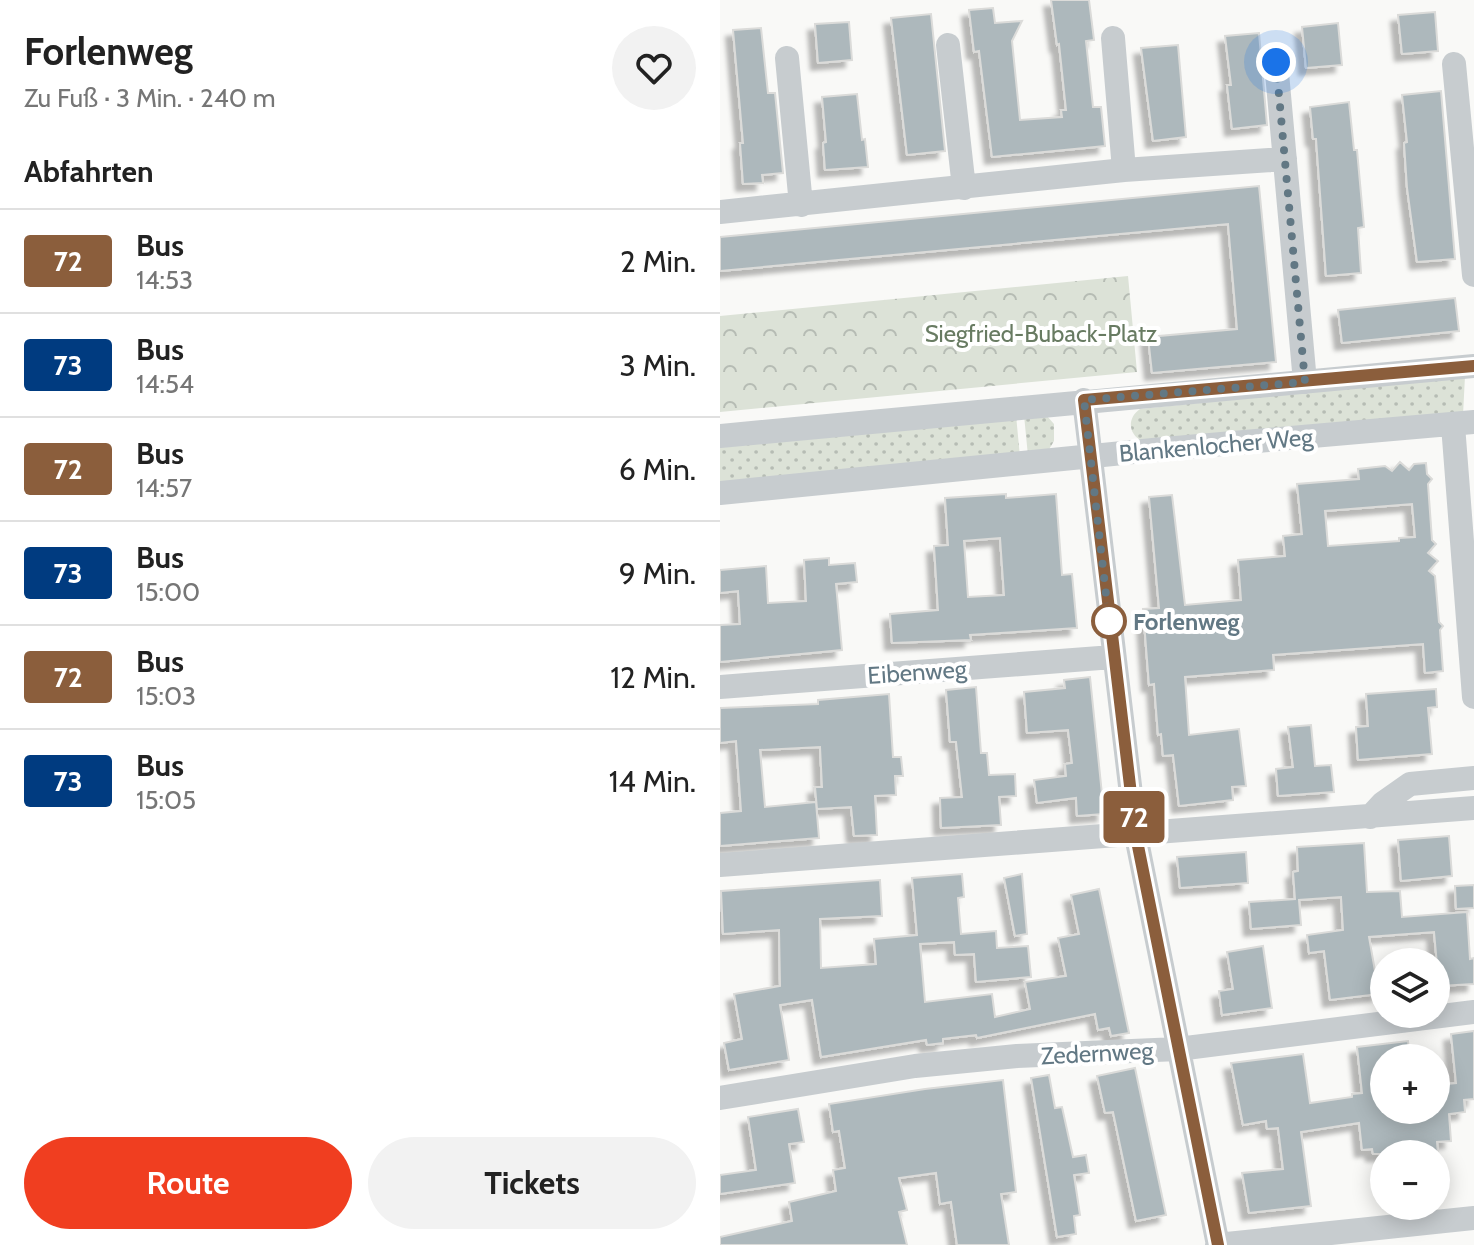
<!DOCTYPE html>
<html lang="de">
<meta charset="utf-8">
<style>
:root{--surface:#fff;--page:#f2f2f2;--text:#222;--muted:#767676;--line:#e0e0e0;--accent:#f03e20}
body{margin:0;font-family:Cabin,sans-serif;background:var(--page);color:var(--text);height:100vh;display:flex;flex-direction:column;font-size:30px;white-space:nowrap}
*{box-sizing:border-box;margin:0}
p{font-size:26px;color:var(--muted)}
.icon{flex:none;width:44px;height:44px;fill:none;stroke:currentColor;stroke-width:2;stroke-linecap:round;stroke-linejoin:round}
.map{position:relative;flex:1;overflow:hidden}
.side{display:flex;flex-direction:column;background:var(--surface);width:720px}
.side>*{flex:none}
.badge{padding:0 16px;border-radius:6px;font-size:28px;line-height:52px}
.controls{position:absolute;left:650px;top:948px;display:grid;gap:16px}
.controls a{display:grid;place-items:center;width:80px;height:80px;border-radius:50%;background:var(--surface);box-shadow:0 4px 20px #0003;font-size:40px}
.you{position:absolute;width:40px;height:40px;margin:-20px;border:6px solid #fff;border-radius:50%;background:#1a73e8;box-shadow:0 0 0 12px #1a73e833}
.map>.badge{position:absolute;translate:-50% -50%;box-shadow:0 0 0 4px #fff}
h2{padding:0 24px;font-size:30px;line-height:72px}
.round{display:grid;place-items:center;flex:none;width:84px;height:84px;border-radius:42px;background:var(--page)}
.summary{display:flex;align-items:center;justify-content:space-between;height:136px;padding:0 24px}
h1{font-size:38px;font-weight:700;line-height:60px}
.cta{display:flex;gap:16px;margin-top:auto;padding:16px 24px}
.cta a{flex:1;height:92px;border-radius:48px;background:var(--accent);color:#fff;font-size:32px;font-weight:700;line-height:92px;text-align:center}
.cta a+a{background:var(--page);color:var(--text)}
ul{padding:0;list-style:none}
li{display:flex;align-items:center;gap:24px;height:104px;padding:0 24px;border-top:2px solid var(--line)}
li div{flex:1}
li b{display:block;font-size:30px}
li em{font-style:normal}
li .badge{min-width:88px;font-weight:700;text-align:center}
main{display:flex;flex:1;min-height:0}
.map>svg:first-child{display:block}
.grass{fill:url(#grass-dots)}
.park{fill:url(#park-crowns)}
.building{fill:#adb8bc;stroke:#dbdbd9;stroke-width:2;fill-rule:evenodd;filter:url(#shadow)}
.lines{fill:none;stroke-linecap:round;stroke-linejoin:round}
.minor{stroke:#c7cccf;stroke-width:24}
.line-casing{stroke:#fff;stroke-width:18}
.line{stroke:#8b5e3c;stroke-width:12}
.walk{stroke:#627884;stroke-width:8;stroke-dasharray:0 14.4}
.stop-dot{fill:#fff;stroke:#8b5e3c;stroke-width:4}
.labels{text-anchor:middle;dominant-baseline:central;stroke-width:8;stroke-linejoin:round;paint-order:stroke}
.park-label{font-size:24px;fill:#687b62;stroke:#fff}
.street-label{font-size:24px;fill:#627884;stroke:#fff}
.stop-label{font-size:24px;font-weight:bold;fill:#627884;stroke:#fff;text-anchor:start}
</style>
<main>
<section class="side">
<div class="summary"><div><h1>Forlenweg</h1><p>Zu Fuß · 3 Min. · 240 m</p></div><a class="round"><svg class="icon" aria-label="heart" viewBox="0 0 24 24"><path d="M12 20l-8-8c-3-5 5-10 8-4 3-6 11-1 8 4z"/></svg></a></div>
<h2>Abfahrten</h2>
<ul>
<li><span class="badge" style="background:#8b5e3c;color:#fff">72</span><div><b>Bus</b><p>14:53</p></div><em>2 Min.</em></li>
<li><span class="badge" style="background:#003b80;color:#fff">73</span><div><b>Bus</b><p>14:54</p></div><em>3 Min.</em></li>
<li><span class="badge" style="background:#8b5e3c;color:#fff">72</span><div><b>Bus</b><p>14:57</p></div><em>6 Min.</em></li>
<li><span class="badge" style="background:#003b80;color:#fff">73</span><div><b>Bus</b><p>15:00</p></div><em>9 Min.</em></li>
<li><span class="badge" style="background:#8b5e3c;color:#fff">72</span><div><b>Bus</b><p>15:03</p></div><em>12 Min.</em></li>
<li><span class="badge" style="background:#003b80;color:#fff">73</span><div><b>Bus</b><p>15:05</p></div><em>14 Min.</em></li>
</ul>
<div class="cta"><a>Route</a><a>Tickets</a></div>
</section>
<div class="map">
<svg width="754" height="1245" viewBox="0 0 754 1245">
<defs>
<pattern id="grass-dots" width="8" height="8" patternUnits="userSpaceOnUse" patternTransform="scale(2)"><rect width="8" height="8" fill="#dce2d7"/><path d="M2 2h.1M6 6h.1" fill="none" stroke="#b6bcb4" stroke-width="1.8" stroke-linecap="round"/></pattern>
<pattern id="park-crowns" width="20" height="18" patternUnits="userSpaceOnUse" patternTransform="scale(2)"><rect width="20" height="18" fill="#dce2d7"/><path d="M2 6a3 3 0 1 1 6 0M12 15a3 3 0 1 1 6 0" fill="none" stroke="#b6bcb4"/></pattern>
<filter id="shadow"><feDropShadow dx="-7" dy="7" stdDeviation="2" flood-color="#0004"/></filter>
</defs>
<rect width="100%" height="100%" fill="#f9f9f7"/>
<path class="grass" d="M745,376L743,415L422,441C408,434 407,418 420,409Z
M296,415L300,457L0,485V443Z
M304,415L327,416L334,424V441L328,451L308,456Z"/>
<path class="park" d="M408,276L417,372L0,412V316Z"/>
<path class="building" d="M331,0H369L374,40L366,41L373,107H381L385,146L272,157L259,51L254,52L249,10L273,8L275,23L302,21L292,41L300,120L342,117L341,110H346L339,44L337,45Z
M715,12L718,51L682,54L678,15Z
M211,14L225,151L187,155L171,18Z
M129,22L132,60L98,63L95,24Z
M618,23L622,65L586,68L582,27Z
M41,28L48,93H55L63,173L42,175L43,183L23,184L20,143H23L13,30Z
M539,33L547,125L512,129L507,85H511L505,36Z
M458,45L466,137L433,141L421,48Z
M721,91L735,259L697,262L687,188L684,143L687,142L682,95Z
M137,94L142,140L145,139L148,167L105,170L103,143L106,142L102,97Z
M629,102L634,150H637L644,227L638,228L641,273L606,276L596,139H593L590,107Z
M539,186L556,362L432,373L428,337L517,329L508,224L0,271V237Z
M735,298L739,331L622,343L618,310Z
M680,462L689,470L694,464L706,463L707,474L712,479L708,484L712,540L716,544L708,553L718,561L709,571L715,576L719,622L723,626L720,630L723,671L705,673L703,644L553,655L554,670L465,677L469,735L519,729L526,786L512,787L513,800L459,806L453,755L443,756L441,734L438,735L434,684L429,685L423,609L439,608L429,497L452,495L465,605L521,600L518,560L565,556L563,536L582,534L577,484L639,479L638,469L665,466L672,471ZM692,504L695,537L679,538V541L608,546L605,511Z
M286,494V498L336,494L342,575L352,574L357,628L250,635L251,640L172,643L170,614L218,610L214,546L228,545L225,498ZM280,538L284,595L248,597L244,541Z
M109,558V565L135,563L137,582L116,584L122,650L0,662V625L20,624L18,591L0,593V570L46,566L48,603L86,601L84,560Z
M370,677L384,814L357,816L356,798L317,803L314,780L346,776L345,764L352,763L348,730L307,733L304,692L345,688L344,680Z
M256,687L261,753H267L269,775L295,774L296,796L279,797L281,825L221,828L220,798L242,797L236,742H230L226,690Z
M716,689L717,707L708,708L712,754L638,760L636,727L648,726L646,694Z
M169,694L173,757H181L183,776H175L176,795L155,796L157,835L134,836L131,807L97,809L95,787H102L100,747L40,750L45,807L96,802L99,838L0,846V813L21,811L16,741L0,743V708L98,704V700Z
M591,725L595,766L611,765L614,792L558,796L556,769L573,767L568,727Z
M729,836L732,876L681,881L678,840Z
M644,843L647,892L680,891L682,917L747,912L750,959L754,958V984L719,986L714,932L649,937L659,994L610,1000L604,951L589,953L587,935L623,930L621,897L579,900L581,925L531,929L529,902L575,899L573,872L578,871L577,847Z
M526,852L528,883L460,888L457,857Z
M242,874L244,897L238,898L241,934L276,931L277,948L308,946L311,977L256,982L254,954L235,955L234,942L200,944L205,1002L272,994L275,1017L310,1009L305,982L346,976L338,938L359,934L351,895L379,889L409,1033L391,1036L389,1028L378,1030L375,1014L257,1038L256,1035L223,1039V1043L207,1045L206,1040L101,1057L92,1000L60,1005L69,1060L9,1070L4,1043L22,1039L14,994L60,986L59,930L3,934L1,891L160,880L162,916L100,919L101,968L156,964L154,939L197,935L192,878Z
M302,874L307,934L295,936L284,878Z
M754,885V908L736,909L735,886Z
M543,946L552,1008L502,1015L499,991L513,989L507,952Z
M754,1031V1099L744,1100L745,1112L729,1114L731,1141L717,1142L718,1154H653L652,1149L642,1150L639,1123L581,1132L591,1206L529,1213L522,1173L563,1169L558,1128L547,1129L546,1121L523,1125L511,1063L583,1054L590,1103L632,1097V1094L642,1093L637,1047L688,1041L690,1058H664V1110H716V1085L736,1083L731,1034Z
M415,1068L446,1215L416,1221L393,1112L385,1113L377,1076Z
M329,1075L335,1108L342,1107L353,1157L366,1155L369,1173L354,1175L360,1215L354,1216L356,1234L337,1237L311,1078Z
M283,1080L296,1192L281,1194L289,1245H237L231,1202L220,1204L216,1173L179,1178L187,1210L179,1212L187,1245H0V1237L72,1221L69,1202L116,1191L113,1170L125,1168L119,1131L113,1132L109,1104L205,1089Z
M78,1109L84,1142L69,1144L75,1183L0,1194V1175L36,1170L28,1117Z"/>
<g class="lines">
<path class="minor" d="M393,38L404,170
M228,45L244,188
M67,58L81,205
M556,62L585,382
M734,64L754,275
M0,212L404,170L565,159
M364,400L416,836L498,1245
M733,425L754,697
M0,436L754,366
M0,493L433,450L754,422
M0,687L393,657
M650,817L663,803L690,784L754,778
M0,865L754,808
M0,1098L195,1066L297,1056L458,1049L754,1012
M497,1245L754,1218"/>
</g>
<g class="lines">
<defs>
<path id="line" d="M498,1245L416,836L364,400L754,366"/>
</defs>
<use href="#line" class="line-casing"/>
<use href="#line" class="line"/>
<path class="walk" d="M389,621L364,400L585,382L556,62"/>
</g>
<circle class="stop-dot" cx="389" cy="621" r="16"/>
<g class="labels">
<g class="park-label">
<text x="321" y="333">Siegfried-Buback-Platz</text>
</g>
<g class="street-label">
<text transform="translate(496 445) rotate(-5)">Blankenlocher Weg</text>
<text transform="translate(197 672) rotate(-4)">Eibenweg</text>
<text transform="translate(377 1053) rotate(-3)">Zedernweg</text>
</g>
<g class="stop-label">
<text x="413" y="621">Forlenweg</text>
</g>
</g>
</svg>
<div class="controls">
<a><svg class="icon" aria-label="layers" viewBox="0 0 24 24"><path d="M12 4l9 5-9 5-9-5zM3 14l9 5 9-5"/></svg></a>
<a>+</a>
<a>−</a>
</div>
<div class="you" style="left:556px;top:62px"></div>
<b class="badge" style="left:414px;top:817px;background:#8b5e3c;color:#fff">72</b>
</div>
</main>
